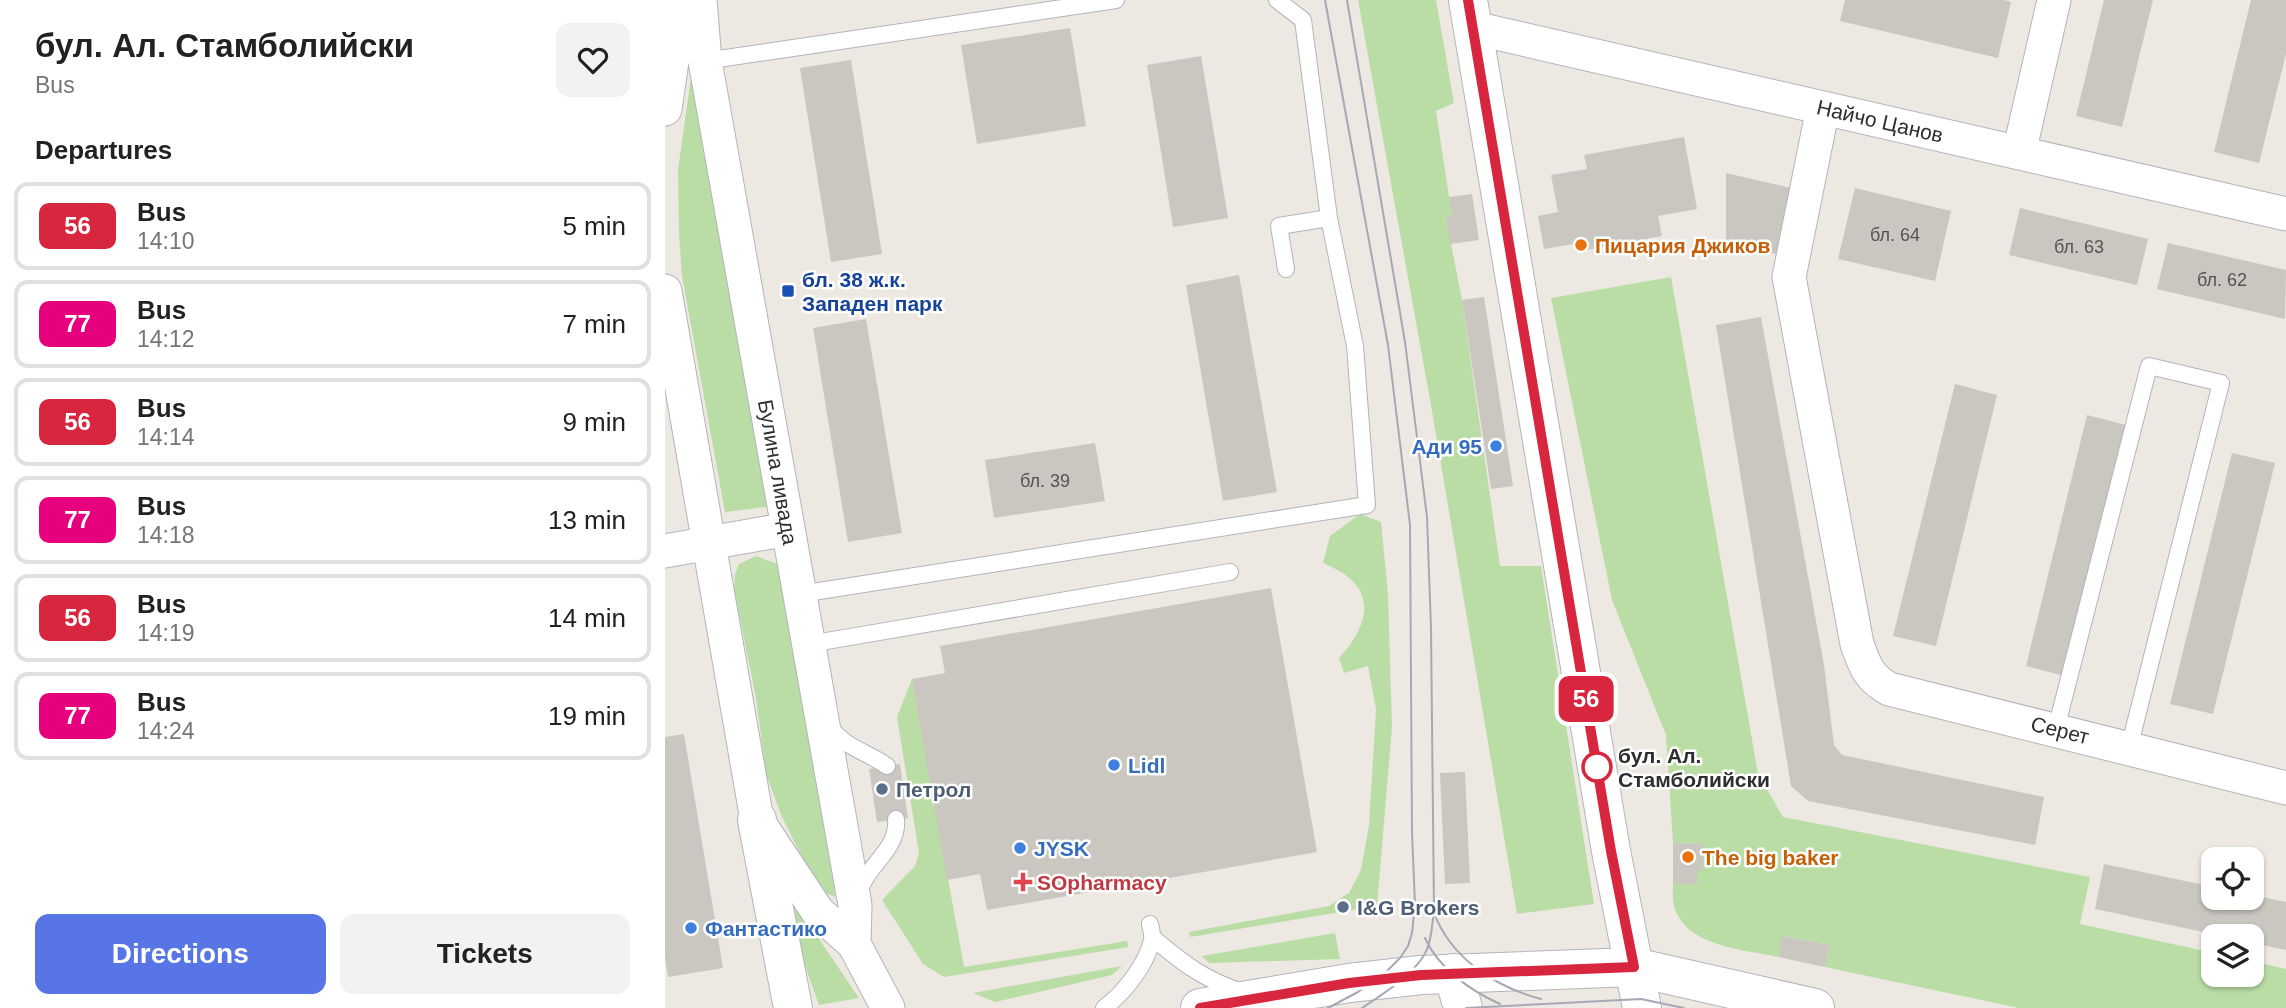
<!DOCTYPE html>
<meta charset="utf-8">
<style>
:root{--surface:#fff;--page:#f2f2f2;--text:#222;--muted:#767676;--line:#e0e0e0;--accent:#5775e5}
body{margin:0;font-family:Arial,sans-serif;background:var(--page);color:var(--text);height:100vh;display:flex;flex-direction:column;font-size:26px;white-space:nowrap}
*{box-sizing:border-box;margin:0}
p{font-size:23px;color:var(--muted)}
.icon{flex:none;width:38px;height:38px;fill:none;stroke:currentColor;stroke-width:2;stroke-linecap:round;stroke-linejoin:round}
.map{position:relative;flex:1;overflow:hidden}
.details{display:flex;flex-direction:column;background:var(--surface);width:665px}
.details>*{flex:none}
.badge{padding:0 14px;border-radius:10px;font-size:24px;line-height:46px}
.controls{position:absolute;left:1536px;top:847px;display:grid;gap:14px}
.controls a{display:grid;place-items:center;width:63px;height:63px;border-radius:14px;background:var(--surface);box-shadow:0 2px 5px #0004;font-size:35px}
.map>.badge{position:absolute;translate:-50% -50%;box-shadow:0 0 0 4px #fff}
h2{padding:0 35px;font-size:26px;line-height:63px}
.round{display:grid;place-items:center;flex:none;width:74px;height:74px;border-radius:14px;background:var(--page)}
.overview{display:flex;align-items:center;justify-content:space-between;height:119px;padding:0 35px}
h1{font-size:33px;font-weight:700;line-height:52px}
.primary-button{display:flex;gap:14px;margin-top:auto;padding:14px 35px}
.primary-button a{flex:1;height:80px;border-radius:14px;background:var(--accent);color:#fff;font-size:28px;font-weight:700;line-height:80px;text-align:center}
.primary-button a+a{background:var(--page);color:var(--text)}
ul{padding:0;list-style:none}
li{display:flex;align-items:center;gap:21px;height:88px;margin:0 14px 10px;padding:0 21px;border:4px solid var(--line);border-radius:14px}
li div{flex:1}
li b{display:block;font-size:26px}
li em{font-style:normal}
li .badge{min-width:77px;font-weight:700;text-align:center}
main{display:flex;flex:1;min-height:0}
.map>svg:first-child{display:block}
.green{fill:#badda6}
.building{fill:#cac6c0}
.lines{fill:none;stroke-linecap:round;stroke-linejoin:round}
.service-casing{stroke:#b3b4bc;stroke-width:18}
.minor-casing{stroke:#b3b4bc;stroke-width:35}
.tertiary-casing{stroke:#b3b4bc;stroke-width:40}
.service{stroke:#fff;stroke-width:16}
.minor{stroke:#fff;stroke-width:33}
.tertiary{stroke:#fff;stroke-width:38}
.tram{stroke:#a5a8b5;stroke-width:2}
.line-casing{stroke:#fff;stroke-width:16}
.line{stroke:#d7263d;stroke-width:10}
.food-dot{fill:#e8710a;stroke:#fff;stroke-width:2.5}
.transit-dot{fill:#1a4fb4;stroke:#fff;stroke-width:2.5}
.shop-dot{fill:#3f7fe0;stroke:#fff;stroke-width:2.5}
.stop-dot{fill:#fff;stroke:#d7263d;stroke-width:3.5}
.service-dot{fill:#5c6f8a;stroke:#fff;stroke-width:2.5}
.health-dot{fill:#e0444e;stroke:#fff;stroke-width:2.5}
.labels{text-anchor:middle;dominant-baseline:central;stroke-width:5;stroke-linejoin:round;paint-order:stroke}
.number-label{font-size:18px;fill:#555452}
.street-label{font-size:21px;fill:#2e2e2e;stroke:#fff}
.food-label{font-size:21px;font-weight:bold;fill:#c56008;stroke:#fff;text-anchor:start}
.transit-label{font-size:21px;font-weight:bold;fill:#164399;stroke:#fff;text-anchor:start}
.shop-label{font-size:21px;font-weight:bold;fill:#366cbe;stroke:#fff;text-anchor:start}
.stop-label{font-size:21px;font-weight:bold;fill:#2e2e2e;stroke:#fff;text-anchor:start}
.service-label{font-size:21px;font-weight:bold;fill:#4e5e75;stroke:#fff;text-anchor:start}
.health-label{font-size:21px;font-weight:bold;fill:#be3a42;stroke:#fff;text-anchor:start}
</style>
<main>
<section class="details">
<div class="overview"><div><h1>бул. Ал. Стамболийски</h1><p>Bus</p></div><a class="round"><svg class="icon" aria-label="heart" viewBox="0 0 24 24"><path d="M12 20l-8-8c-3-5 5-10 8-4 3-6 11-1 8 4z"/></svg></a></div>
<h2>Departures</h2>
<ul>
<li><span class="badge" style="background:#d7263d;color:#fff">56</span><div><b>Bus</b><p>14:10</p></div><em>5 min</em></li>
<li><span class="badge" style="background:#e6007e;color:#fff">77</span><div><b>Bus</b><p>14:12</p></div><em>7 min</em></li>
<li><span class="badge" style="background:#d7263d;color:#fff">56</span><div><b>Bus</b><p>14:14</p></div><em>9 min</em></li>
<li><span class="badge" style="background:#e6007e;color:#fff">77</span><div><b>Bus</b><p>14:18</p></div><em>13 min</em></li>
<li><span class="badge" style="background:#d7263d;color:#fff">56</span><div><b>Bus</b><p>14:19</p></div><em>14 min</em></li>
<li><span class="badge" style="background:#e6007e;color:#fff">77</span><div><b>Bus</b><p>14:24</p></div><em>19 min</em></li>
</ul>
<div class="primary-button"><a>Directions</a><a>Tickets</a></div>
</section>
<div class="map">
<svg width="1621" height="1008" viewBox="0 0 1621 1008">
<rect width="100%" height="100%" fill="#ede8e2"/>
<path class="green" d="M693,0H771L789,103L771,111L787,216L781,218L797,300L835,566H876L929,904L852,914L767,411Z
M26,77L109,506L60,512L17,276L14,234L13,170Z
M1006,277L1093,774L1118,817L1425,877L1415,924L1549,953V975H1587V961L1621,969V1008H1354L1160,967L1165,945L1118,936L1113,957C1078,949 1021,947 1009,906C1007,899 1008,891 1008,884H1032V871H1038V844L1008,843L1001,735L947,600L886,298Z
M695,514L716,522L723,595L727,727L712,906L525,937L524,932L664,906L684,893L696,870L704,825L711,709L703,666L679,673L674,658C696,635 713,601 683,577C676,571 666,567 658,563L665,536Z
M91,556L110,563L120,572L168,866L170,897L158,892L137,857L117,817L101,774L91,698L69,589L70,574L74,564Z
M247,679L299,967L462,941L463,947L279,977L258,964L217,900L250,866L254,853L232,717Z
M121,890L194,998L154,1005L133,946Z
M670,933L675,959L544,963L537,956Z
M457,966L447,975L330,1002L308,993Z"/>
<path class="building" d="M1180,0H1339L1346,2L1333,58L1175,21Z
M1439,0H1488L1457,127L1411,116Z
M1586,0H1621V54L1594,163L1549,152Z
M405,28L421,126L312,144L296,45Z
M536,56L563,218L508,227L482,65Z
M186,60L217,254L166,262L135,68Z
M1019,137L1032,209L993,216L997,236L911,252L909,244L879,249L873,216L893,212L886,175L922,169L919,155Z
M1061,173L1134,190L1119,256L1061,242Z
M1190,188L1286,211L1270,281L1173,259Z
M807,194L814,240L785,244L781,217L787,216L784,197Z
M1355,208L1483,239L1472,285L1344,255Z
M1503,243L1621,270L1620,319L1492,289Z
M574,275L612,492L558,501L521,285Z
M819,297L848,486L826,489L797,300Z
M1096,317L1159,665L1169,745L1177,755L1379,797L1370,845L1143,801L1126,786L1051,325Z
M201,319L237,533L183,542L148,328Z
M1290,384L1332,395L1271,646L1228,636Z
M1422,415L1465,426L1403,677L1361,666Z
M430,443L440,501L329,518L320,460Z
M1567,453L1610,463L1548,714L1505,704Z
M606,588L652,852L322,910L315,874L282,880L247,679L280,673L275,646Z
M19,734L58,968L3,977L0,958V737Z
M235,764L243,818L212,822L204,769Z
M800,772L805,883L780,884L775,773Z
M1008,843L1038,844V871H1032V884H1008Z
M1439,864L1549,887V898H1587V895L1621,902V950L1587,943V936H1557L1430,909Z
M1117,936L1165,945L1160,967L1113,957Z"/>
<g class="lines">
<defs>
<path id="service" d="M40,61L451,0
M621,269L614,226L664,218
M135,594L702,505L690,346L664,218L638,20L612,0
M144,644L565,572
M164,726C183,750 199,750 222,766
M1391,729L1484,366L1556,383L1464,748
M194,893C201,865 234,850 231,819
M488,938C519,964 538,979 577,992
M439,1008C458,994 482,964 487,940C488,935 486,929 485,924"/>
<path id="minor" d="M35,0L40,61L190,905L189,944
M809,28L1621,214
M1158,108L1124,277L1192,644C1200,666 1203,677 1224,689L1621,788
M0,109L16,0
M1354,153L1389,0
M0,291L92,820L153,912L189,944L223,1008
M0,551L123,529"/>
<path id="tertiary" d="M803,0L946,851L977,1008
M92,820L128,1008
M788,973L798,1008
M535,1008L684,983L756,975L969,967L1150,1008"/>
</defs>
<use href="#service" class="service-casing"/>
<use href="#minor" class="minor-casing"/>
<use href="#tertiary" class="tertiary-casing"/>
<use href="#service" class="service"/>
<use href="#minor" class="minor"/>
<use href="#tertiary" class="tertiary"/>
<path class="tram" d="M660,0L723,345L745,525L747,832L750,905L747,933L743,946L735,958L722,971L693,992L663,1008
M682,0L740,342L762,517L766,628L769,911C767,923 767,938 762,949C753,972 717,995 697,1008
M769,913C786,958 830,987 876,999
M760,938C773,968 806,991 835,1004
M801,1008L976,999L1019,1008"/>
</g>
<g class="lines">
<defs>
<path id="line" d="M535,1008L684,983L756,975L969,967L946,851L803,0"/>
</defs>
<use href="#line" class="line-casing"/>
<use href="#line" class="line"/>
</g>
<g class="food-dot">
<circle cx="916" cy="245" r="7"/>
<circle cx="1023" cy="857" r="7"/>
</g>
<rect class="transit-dot" x="116" y="284" width="14" height="14" rx="3.5"/>
<g class="shop-dot">
<circle cx="831" cy="446" r="7"/>
<circle cx="449" cy="765" r="7"/>
<circle cx="355" cy="848" r="7"/>
<circle cx="26" cy="928" r="7"/>
</g>
<circle class="stop-dot" cx="932" cy="767" r="14"/>
<g class="service-dot">
<circle cx="217" cy="789" r="7"/>
<circle cx="678" cy="907" r="7"/>
</g>
<path class="health-dot" d="M354.5 871.5h7v7h7v7h-7v7h-7v-7h-7v-7h7z"/>
<g class="labels">
<g class="number-label">
<text x="1230" y="235">бл. 64</text>
<text x="1414" y="247">бл. 63</text>
<text x="1557" y="280">бл. 62</text>
<text x="380" y="481">бл. 39</text>
</g>
<g class="street-label">
<text transform="translate(1215 121) rotate(13)">Найчо Цанов</text>
<text transform="translate(113 472) rotate(80)">Булина ливада</text>
<text transform="translate(1395 730) rotate(14)">Серет</text>
</g>
<g class="food-label">
<text x="930" y="245">Пицария Джиков</text>
<text x="1037" y="857">The big baker</text>
</g>
<g class="transit-label">
<text x="137" y="279">бл. 38 ж.к.<tspan x="137" dy="24">Западен парк</tspan></text>
</g>
<g class="shop-label">
<text x="817" y="446" text-anchor="end">Ади 95</text>
<text x="463" y="765">Lidl</text>
<text x="369" y="848">JYSK</text>
<text x="40" y="928">Фантастико</text>
</g>
<g class="stop-label">
<text x="953" y="755">бул. Ал.<tspan x="953" dy="24">Стамболийски</tspan></text>
</g>
<g class="service-label">
<text x="231" y="789">Петрол</text>
<text x="692" y="907">I&amp;G Brokers</text>
</g>
<g class="health-label">
<text x="372" y="882">SOpharmacy</text>
</g>
</g>
</svg>
<div class="controls">
<a><svg class="icon" aria-label="locate" viewBox="0 0 24 24"><circle cx="12" cy="12" r="6"/><path d="M12 2v4M12 18v4M2 12h4M18 12h4"/></svg></a>
<a><svg class="icon" aria-label="layers" viewBox="0 0 24 24"><path d="M12 4l9 5-9 5-9-5zM3 14l9 5 9-5"/></svg></a>
</div>
<b class="badge" style="left:921px;top:699px;background:#d7263d;color:#fff">56</b>
</div>
</main>
